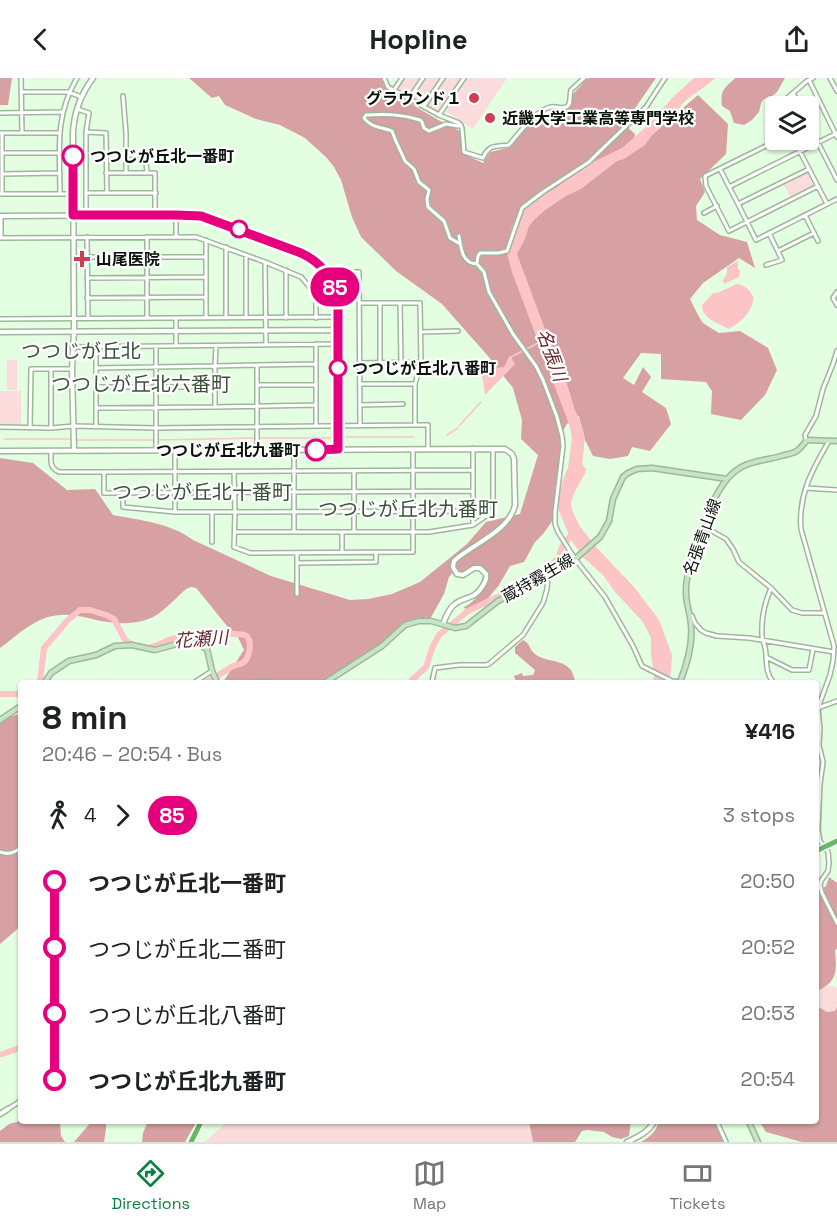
<!DOCTYPE html>
<meta charset="utf-8">
<style>
:root{--surface:#fff;--page:#f2f2f2;--text:#202124;--muted:#757577;--line:#e0e0e0;--accent:#0b8043}
body{margin:0;font-family:"Space Grotesk","Noto Sans JP",sans-serif;background:var(--page);color:var(--text);height:100vh;display:flex;flex-direction:column;font-size:22px;white-space:nowrap}
*{box-sizing:border-box;margin:0}
p{font-size:20px;color:var(--muted)}
.icon{flex:none;width:33px;height:33px;fill:none;stroke:currentColor;stroke-width:2;stroke-linecap:round;stroke-linejoin:round}
.map{position:relative;flex:1;overflow:hidden}
.panel{position:absolute;left:18px;top:602px;width:801px;height:444px;display:flex;flex-direction:column;background:var(--surface);border-radius:6px;box-shadow:0 2px 4px #0004}
.panel>*{flex:none}
.badge{padding:0 12px;border-radius:20px;font-size:21px;line-height:39px}
.buttons{position:absolute;left:765px;top:18px;display:grid;gap:12px}
.buttons a{display:grid;place-items:center;width:54px;height:54px;border-radius:6px;background:var(--surface);box-shadow:0 2px 4px #0004;font-size:30px}
.map>.badge{position:absolute;translate:-50% -50%;box-shadow:0 0 0 3px #fff}
.legs{display:flex;align-items:center;gap:9px;height:66px;padding:0 24px;font-size:20px}
.legs p{margin-inline-start:auto}
.head{display:flex;align-items:center;justify-content:space-between;height:102px;padding:0 24px}
h1{font-size:33px;font-weight:700;line-height:45px}
ul{padding:0 24px;list-style:none}
li{display:flex;align-items:center;gap:21px;height:66px;font-size:22px}
li i{display:grid;place-items:center;width:9px;height:100%;margin:0 8px;background:currentColor}
li i::after{content:'';width:15px;height:15px;margin:-8px;border:4px solid;border-radius:50%;background:var(--surface)}
li p{margin-inline-start:auto}
li:first-child i{background:linear-gradient(#0000 50%,currentColor 0)}
li:last-child i{background:linear-gradient(currentColor 50%,#0000 0)}
header{display:flex;justify-content:space-between;align-items:center;height:78px;padding:0 24px;background:var(--surface);font-size:27px;font-weight:700}
.menu{display:flex;justify-content:space-around;align-items:center;height:84px;border-top:2px solid var(--line);background:var(--surface);font-size:16px;color:var(--muted)}
.menu a{display:grid;justify-items:center;gap:3px}
.menu .selected{color:var(--accent)}
.map>svg:first-child{display:block}
.green{fill:#fbdcdd}
.forest{fill:#d7a0a2}
.water{fill:#fdc4c5}
.lines{fill:none;stroke-linecap:round;stroke-linejoin:round}
.stream{stroke:#fdc4c5;stroke-width:1.5}
.river{stroke:#fdc4c5;stroke-width:6}
.minor-casing{stroke:#9eb79b;stroke-width:6}
.tertiary-casing{stroke:#9eb79b;stroke-width:7}
.secondary-casing{stroke:#9eb79b;stroke-width:7}
.trunk-casing{stroke:#fff;stroke-width:8}
.minor{stroke:#fff;stroke-width:3}
.tertiary{stroke:#fff;stroke-width:4}
.secondary{stroke:#c6e5c5;stroke-width:4}
.trunk{stroke:#66ba64;stroke-width:5}
.line-1-casing{stroke:#fff;stroke-width:14}
.line-1{stroke:#e6007e;stroke-width:9}
.poi-dot{fill:#cf3f53;stroke:#fff;stroke-width:2}
.stop-1-dot{fill:#fff;stroke:#e6007e;stroke-width:3}
.labels{text-anchor:middle;dominant-baseline:central;stroke-width:4.5;stroke-linejoin:round;paint-order:stroke}
.poi-label{font-size:16px;font-weight:bold;fill:#091208;stroke:#fff;text-anchor:start}
.stop-label{font-size:16px;font-weight:bold;fill:#091208;stroke:#fff;text-anchor:start}
.street-label{font-size:16px;fill:#091208;stroke:#fff}
.water-label{font-size:18px;font-style:italic;fill:#67252c;stroke:#fff}
.quarter-label{font-size:20px;fill:#3a5139;stroke:#fff}
</style>
<header><svg class="icon" aria-label="back" viewBox="0 0 24 24"><path d="M15 5l-7 7 7 7"/></svg>Hopline<svg class="icon" aria-label="share" viewBox="0 0 24 24"><path d="M12 15V3M7 8l5-5 5 5M5 13v7h14v-7"/></svg></header>
<div class="map">
<svg width="837" height="1064" viewBox="0 0 837 1064">
<rect width="100%" height="100%" fill="#e3fee0"/>
<path class="green" d="M404,0H421L409,17L407,18L397,12V10Z
M424,0H441L424,25L422,26L412,21V18Z
M445,0H462L439,33L437,34L427,29V26Z
M467,0H507L473,51L446,34Z
M806,94C810,97 814,104 813,109L791,120L783,105Z
M7,282H17V312H7Z
M0,313H21V347H0Z
M829,907L837,910V929L835,933L827,934L817,928C816,923 818,918 817,913Z
M227,1042L522,1043L528,1045L533,1064H204C212,1056 221,1052 227,1042Z"/>
<path class="forest" d="M0,0H12L8,27H0Z
M189,0H382L384,8C409,25 433,40 460,53L462,75L483,85L490,74L508,70L531,45L546,36L566,33L572,27L573,16L588,0H656L624,46L635,56L631,75L698,17L728,46L726,76L700,101L705,114L696,128L697,142L720,157L747,164L755,190L739,180L703,205L690,221L699,239L703,245L709,249L719,255L740,253L768,270L777,292L765,317L741,342L711,336L712,313L706,304L661,301V276L641,275L623,300L634,307L643,289L651,299L642,314L666,330L671,346L650,373L632,369L628,378L610,381L593,378L583,358L579,338L575,339L567,346L561,356L564,375L555,411L553,442L543,456L535,464L524,484L510,488L499,507L486,523L468,531L463,530C473,525 495,505 487,493C485,490 482,488 479,488C472,487 467,493 461,495L457,490L449,499L444,516L430,541L411,543L400,549L382,567L322,604H276L258,602L254,604H223L244,572L237,557L227,548L202,517L196,510L191,509L186,511C176,520 166,531 155,538C139,547 118,546 101,543C87,540 73,536 60,537C36,538 18,557 0,570V380L33,385L67,412L95,411L113,437C139,442 171,445 193,462L271,498L350,522L368,521L392,516L420,504L467,466L486,444L520,436L538,377L521,361L522,342L513,310L488,278L442,226L396,193L361,159L352,139L341,102L334,89L327,80L305,60L280,47L256,41L225,27L219,18L212,20Z
M735,0H785L777,14L772,18L764,21L761,25L759,34L752,42L744,47L734,45L730,33L722,28C720,12 724,11 735,0Z
M523,562C530,565 529,571 535,576C545,584 561,581 570,591C573,594 574,601 576,604H512H516L514,598L522,595L523,598L533,597L535,592L515,575V569Z
M21,635V848L0,866V643Z
M829,799L837,805V871L835,872C837,894 837,904 817,913L818,921L816,924L817,928L827,934L835,933L837,929V1064H802L766,1054L759,1043L816,1042V815L826,808Z
M24,1042L60,1043L61,1058L65,1064H0V1053L9,1046Z
M659,1042L720,1043L727,1064H641C651,1058 656,1054 659,1042Z
M92,1043L106,1044V1051L104,1064H74Z
M148,1043V1042L197,1043L185,1064H142L143,1055Z
M522,1043H631L629,1058L621,1061L612,1059L604,1054L587,1052L582,1053L575,1064H533L529,1045Z"/>
<path class="water" d="M694,0H716L685,23L668,43L653,56L645,67L624,81L617,83L581,111L566,118L544,133L534,142L529,148L525,161L517,176L546,254L563,293L575,332L582,348L585,360L582,386L586,391L585,396L575,413L571,424V428L572,432L579,447L596,469L635,510L659,542L672,577L670,604H653L654,597L651,576V560L643,544L615,514L603,497L584,480L571,462L559,433L558,425L563,401L568,390L572,360L570,349L512,194L506,172L512,148L522,133L536,121L557,109L587,87L622,70L647,48L673,19Z
M738,183V191L740,193L739,199L724,206L723,202L727,196V189Z
M737,206C746,207 750,213 754,220C751,235 742,243 729,251C718,245 702,241 702,227L713,215H717Z
M510,277L515,286L485,317L482,298L489,291L504,289Z
M21,966V973L2,979H0V974Z"/>
<g class="lines">
<path class="stream" d="M511,279L540,264
M459,348L481,324
M447,357L458,350
M342,359H414
M259,360H335
M4,361H71
M77,362H153
M158,362L255,360"/>
<path class="river" d="M145,570C154,571 163,563 172,561C182,558 239,553 247,558C249,561 250,563 250,567C250,572 248,581 244,584C240,587 235,587 231,589C223,594 215,600 207,604
M40,604L44,570L67,543L80,532H90L106,537L114,541L125,562L129,565L135,567
M411,604L412,602L426,589L433,568L439,557L468,533L506,515L548,492L559,478L562,469L575,452
M0,616H21"/>
<defs>
<path id="minor" d="M21,0L22,55
M384,0L388,9L439,37L459,45L462,50L464,74L483,80C489,66 495,69 509,67C518,56 537,31 551,29C556,28 561,31 566,29C572,27 569,17 571,12L584,0
M830,0L837,13
M809,2L837,59
M394,12L402,0
M22,14H69L81,19
M793,15L800,28
M123,18L126,55V95
M409,21L423,0
M424,28L443,0
M778,28L807,3L813,0
M77,31L89,35L86,54V137
M0,35L62,34
M439,37L464,0
M808,45L837,102
M86,54L106,55L107,115
M0,55H60
M2,55V116
M778,62L705,98L706,108L729,153L818,108
M794,62L827,126
M2,75H60
M126,77C144,77 146,76 147,95
M720,91L738,126
M809,91L738,126L756,162L837,121
M106,95H155V137
M2,96L60,95
M729,109L837,55
M86,115H156
M0,116H73
M60,116C60,73 54,39 77,0
M704,135L717,128
M176,137V159
M805,137L818,163
M1,138V160
M459,158C461,170 462,186 477,186L484,194L489,214L513,256L536,288L543,302L557,339L562,358L563,368L555,434V446L558,454L575,481L605,519L633,568L642,588L672,603L682,604
M87,159L88,240
M147,159V240
M0,160L196,159L265,184L301,199L313,213L316,223V240
M206,162V240
M460,166L450,160L444,143L428,129L427,121L429,112L419,104L414,91L405,83L395,61L392,53C383,49 371,50 364,40L366,37C386,36 401,36 420,42L422,44L424,50L429,53L446,46L458,48L461,47
M226,169V240
M778,173L814,155
M246,177V240
M87,179H206
M265,184L266,266
M477,185L478,178L480,175H498L507,173L522,130L543,114L589,84L599,74L646,29L665,0
M766,187L782,182L769,155
M286,192V240
M87,200L206,199
M331,200L341,194H359L360,347
M837,214L833,220L837,227
M87,220L206,219
M380,225V284
M400,225L401,284
M0,241L338,239
M421,254L458,253
M316,266V347
M176,268V240
M72,269L337,266
M96,269V349
M156,269V372
M360,285L421,284
M257,287L316,286
M96,290L215,288L216,268
M360,306H415
M257,307H316
M96,309H215
M360,327L403,326
M96,330L215,329
M415,347H428V371
M0,349L51,350L74,348L155,350L415,347V306L421,284L420,225H359
M51,349V291
M30,350L31,291H72
M806,362L805,357L816,338L823,311L833,286L837,273
M829,363C812,392 798,417 801,451L834,568L833,583L830,597L818,630L820,651L819,667L823,684L820,706L818,752L820,763L828,774L829,785L828,793L821,803L820,808L822,815L837,845
M473,370V447L493,433V371
M175,372V434
M257,372C257,343 257,315 257,287L215,288V329L316,327
M294,372V454
M51,373C51,383 49,389 59,394H104V415L473,413
M354,393V454
M104,394L473,392
M234,394L235,434L473,433
M806,410L837,412
M123,415V429L175,434H235L234,469L250,475L413,474V371
M212,435V464
M703,448L726,461L733,471L739,484L771,510L792,532L802,535H825
M235,454H429L473,447
M342,474V454
M297,476V516
M297,485L376,484V475
M771,510C764,526 761,540 762,558C763,564 766,570 766,577C767,588 766,595 773,604
M690,537L692,538L695,545L701,552L706,555L717,558L749,560L834,574
M766,579L792,592H809L813,571
M195,604L212,593
M432,604L435,590L459,587H486L489,586L523,557L543,525L547,511L548,498
M818,630L837,623
M0,774C8,777 15,775 21,769
M8,1031L19,1024L21,1020
M716,1042L726,1064"/>
<path id="tertiary" d="M0,138L194,137L217,143L310,179L327,194L333,205L337,219L338,371
M0,254L338,252
M74,372L72,291L74,253L73,55C74,35 81,16 93,0
M0,373L505,371L512,376L514,381L515,427C509,454 472,466 454,483L453,489L457,496L463,497L474,490H480L486,496C487,501 485,504 482,509C474,522 465,518 455,526C448,531 446,539 443,546
M0,1036L8,1031
M627,1064C638,1059 649,1054 655,1042"/>
<path id="secondary" d="M45,604L51,595L69,583L96,577L115,568L132,567L155,572L184,564L198,566L207,571L212,593L217,604
M257,604H267
M326,604L382,568L405,547L419,543H431L455,550L466,548L498,523L548,498L575,481L600,459L609,443L613,421L623,399L628,395L637,391L652,390L727,401
M680,604C687,586 693,567 691,547C690,534 685,523 686,510C686,497 692,484 696,471C704,447 711,420 728,400C744,382 760,384 781,378C787,376 794,376 798,372C802,369 804,365 807,362L837,363
M0,642L21,628
M748,1042L758,1064"/>
<path id="trunk" d="M816,773L837,763
M191,1064L202,1042"/>
</defs>
<use href="#minor" class="minor-casing"/>
<use href="#tertiary" class="tertiary-casing"/>
<use href="#secondary" class="secondary-casing"/>
<use href="#trunk" class="trunk-casing"/>
<use href="#minor" class="minor"/>
<use href="#tertiary" class="tertiary"/>
<use href="#secondary" class="secondary"/>
<use href="#trunk" class="trunk"/>
</g>
<g class="lines">
<defs>
<path id="line-1" d="M73,78V137H176L201,138L301,175C322,185 334,200 338,224V371L316,372"/>
</defs>
<use href="#line-1" class="line-1-casing"/>
<use href="#line-1" class="line-1"/>
</g>
<g class="poi-dot">
<circle cx="474" cy="20" r="6"/>
<circle cx="490" cy="40" r="6"/>
<path d="M79 172h6v6h6v6h-6v6h-6v-6h-6v-6h6z"/>
</g>
<g class="stop-1-dot">
<circle cx="73" cy="78" r="10"/>
<circle cx="239" cy="151" r="8"/>
<circle cx="338" cy="290" r="8"/>
<circle cx="316" cy="372" r="10"/>
</g>
<g class="labels">
<g class="poi-label">
<text x="462" y="20" text-anchor="end">グラウンド１</text>
<text x="502" y="40">近畿大学工業高等専門学校</text>
<text x="96" y="181">山尾医院</text>
</g>
<g class="stop-label">
<text x="90" y="78">つつじが丘北一番町</text>
<text x="352" y="290">つつじが丘北八番町</text>
<text x="300" y="372" text-anchor="end">つつじが丘北九番町</text>
</g>
<g class="street-label">
<text transform="translate(702 459) rotate(-70)">名張青山線</text>
<text transform="translate(538 500) rotate(-30)">蔵持霧生線</text>
</g>
<g class="water-label">
<text transform="translate(552 277) rotate(70)">名張川</text>
<text transform="translate(201 561) rotate(-4)">花瀬川</text>
</g>
<g class="quarter-label">
<text x="81" y="273">つつじが丘北</text>
<text x="141" y="306">つつじが丘北六番町</text>
<text x="202" y="414">つつじが丘北十番町</text>
<text x="408" y="431">つつじが丘北九番町</text>
</g>
</g>
</svg>
<div class="buttons">
<a><svg class="icon" aria-label="layers" viewBox="0 0 24 24"><path d="M12 4l9 5-9 5-9-5zM3 14l9 5 9-5"/></svg></a>
</div>
<b class="badge" style="left:335px;top:209px;background:#e6007e;color:#fff">85</b>
<section class="panel">
<div class="head"><div><h1>8 min</h1><p>20:46 – 20:54 · Bus</p></div><b>¥416</b></div>
<div class="legs"><svg class="icon" aria-label="walk" viewBox="0 0 24 24"><circle cx="13" cy="4" r="2"/><path d="M13 8l-2 6 4 7M11 14l-3 7M7 12l3-4h3l4 4"/></svg>4<svg class="icon" aria-label="forward" viewBox="0 0 24 24"><path d="M9 5l7 7-7 7"/></svg><b class="badge" style="background:#e6007e;color:#fff">85</b><p>3 stops</p></div>
<ul>
<li><i style="color:#e6007e"></i><b>つつじが丘北一番町</b><p>20:50</p></li>
<li><i style="color:#e6007e"></i><span>つつじが丘北二番町</span><p>20:52</p></li>
<li><i style="color:#e6007e"></i><span>つつじが丘北八番町</span><p>20:53</p></li>
<li><i style="color:#e6007e"></i><b>つつじが丘北九番町</b><p>20:54</p></li>
</ul>
</section>
</div>
<nav class="menu">
<a class="selected"><svg class="icon" aria-label="directions" viewBox="0 0 24 24"><path d="M12 3l9 9-9 9-9-9zM9 14v-3h6M13 9l2 2-2 2"/></svg>Directions</a>
<a><svg class="icon" aria-label="map" viewBox="0 0 24 24"><path d="M3 6l6-2 6 2 6-2v14l-6 2-6-2-6 2zM9 4v14M15 6v14"/></svg>Map</a>
<a><svg class="icon" aria-label="tickets" viewBox="0 0 24 24"><path d="M3 7h18v10H3zM15 7v10"/></svg>Tickets</a>
</nav>
